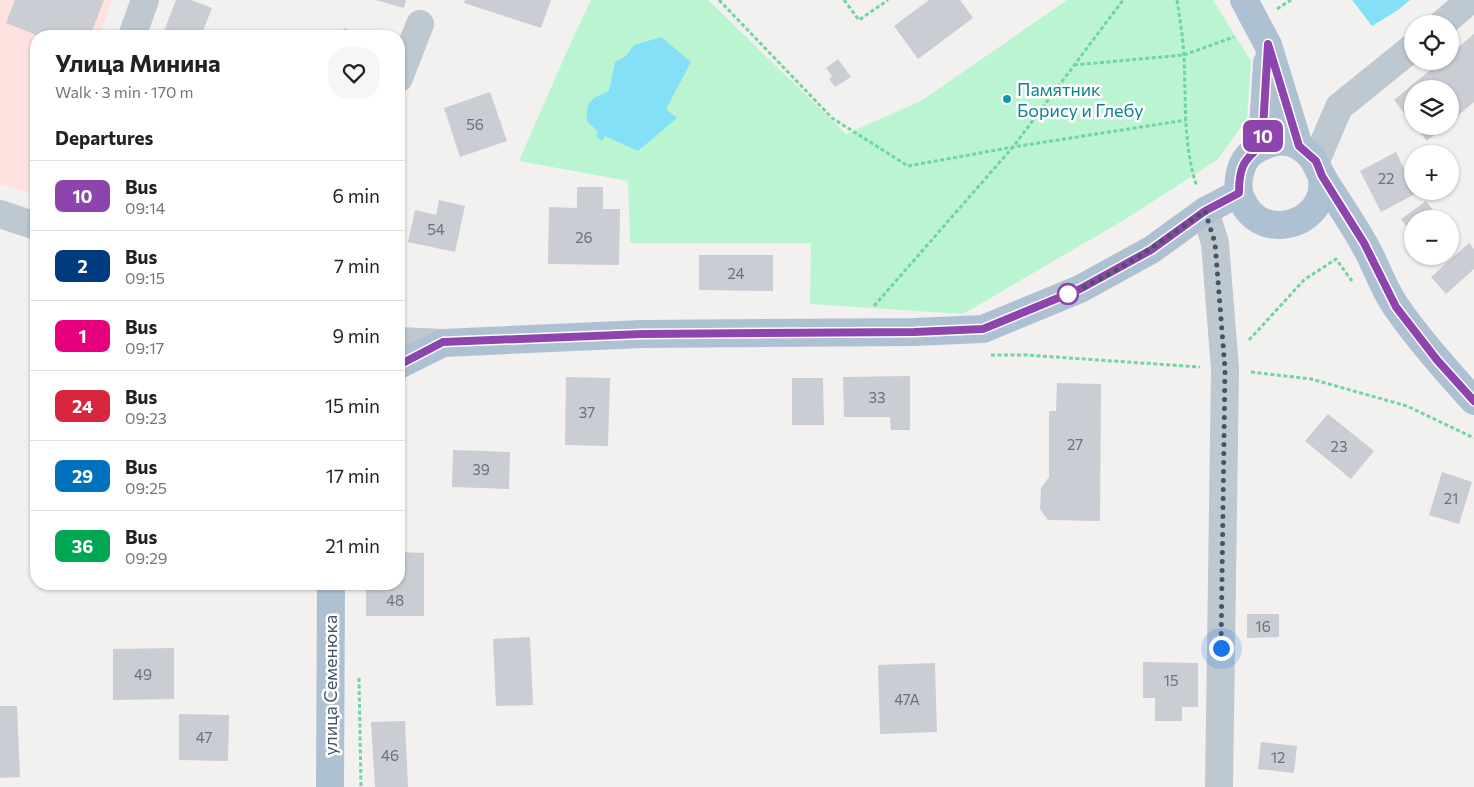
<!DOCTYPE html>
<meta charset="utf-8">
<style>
:root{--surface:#fff;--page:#f6f6f6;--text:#222;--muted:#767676;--line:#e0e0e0}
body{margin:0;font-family:Commissioner,sans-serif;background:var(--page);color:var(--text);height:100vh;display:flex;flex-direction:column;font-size:19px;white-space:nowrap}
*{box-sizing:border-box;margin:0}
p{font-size:16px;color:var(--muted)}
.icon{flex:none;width:28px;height:28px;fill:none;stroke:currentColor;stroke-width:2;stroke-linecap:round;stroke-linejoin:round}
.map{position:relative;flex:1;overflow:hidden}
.sheet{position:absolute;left:30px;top:30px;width:375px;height:560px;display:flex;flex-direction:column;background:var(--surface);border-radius:20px;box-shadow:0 1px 4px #0004}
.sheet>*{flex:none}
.badge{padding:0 10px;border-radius:8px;font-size:18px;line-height:32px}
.buttons{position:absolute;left:1404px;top:15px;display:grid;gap:10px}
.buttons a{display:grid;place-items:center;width:55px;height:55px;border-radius:50%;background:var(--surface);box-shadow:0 1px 4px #0004;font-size:25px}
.you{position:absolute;width:25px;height:25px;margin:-12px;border:4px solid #fff;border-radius:50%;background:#1a73e8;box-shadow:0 0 0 8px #1a73e833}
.map>.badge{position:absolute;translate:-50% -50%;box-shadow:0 0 0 2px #fff}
h2{padding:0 25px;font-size:19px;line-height:45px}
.round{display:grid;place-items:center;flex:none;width:52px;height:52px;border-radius:20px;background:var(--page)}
.head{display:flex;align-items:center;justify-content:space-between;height:85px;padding:0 25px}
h1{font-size:24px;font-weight:700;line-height:38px}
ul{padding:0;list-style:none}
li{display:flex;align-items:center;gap:15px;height:70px;padding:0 25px;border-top:1px solid var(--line)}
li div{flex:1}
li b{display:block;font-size:19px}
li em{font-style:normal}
li .badge{min-width:55px;font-weight:700;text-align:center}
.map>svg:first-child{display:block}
.medical{fill:#fee2e0}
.green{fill:#bbf4d0}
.water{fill:#84e0f6}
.building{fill:#cacdd3}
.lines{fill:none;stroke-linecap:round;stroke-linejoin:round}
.path{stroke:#6fd6a1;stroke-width:3;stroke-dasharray:4 2.5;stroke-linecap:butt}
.minor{stroke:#bdc8d1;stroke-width:28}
.major{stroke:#aec1d2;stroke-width:28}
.line-casing{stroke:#fff;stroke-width:11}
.line{stroke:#8e44ad;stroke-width:8}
.walk{stroke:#465460;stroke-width:5;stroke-dasharray:0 9}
.culture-dot{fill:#0f9aa8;stroke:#fff;stroke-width:2}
.stop-dot{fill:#fff;stroke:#8e44ad;stroke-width:2.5}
.labels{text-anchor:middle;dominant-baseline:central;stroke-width:5;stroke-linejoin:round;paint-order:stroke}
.number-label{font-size:15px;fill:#67727d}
.culture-label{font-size:18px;fill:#0d838f;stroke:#fff;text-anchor:start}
.street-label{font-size:18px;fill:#465460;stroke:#fff}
</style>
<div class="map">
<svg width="1474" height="787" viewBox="0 0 1474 787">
<rect width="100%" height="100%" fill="#f3f0f0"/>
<path class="medical" d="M0,0H112L99,36H36V194L0,184Z"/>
<path class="green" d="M591,0H708L846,134L921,101L1067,0H1213L1251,61L1247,119L1217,160L1124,220L963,314L810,304L811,243H630L628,181L519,161L567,51Z"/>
<path class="water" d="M1352,0H1410L1398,10L1372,26Z
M661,37L691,62L666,109L677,118L638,151L605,136L602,141L596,136L598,132L587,121C586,100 591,99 609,91L615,62L626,56L634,45Z"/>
<path class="building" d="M15,0H104L90,36H39L6,23Z
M176,0H191L212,8L201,36H162Z
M376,0H406L404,8Z
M465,0H551L541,28L464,3Z
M929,0H960L973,18L918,59L894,26Z
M344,28L365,36H341Z
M1474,34V102L1450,122V89H1412V123L1394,100L1441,61H1450V54Z
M838,59L851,77L835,87L829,79L832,76L826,68Z
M490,92L507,141L460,157L444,108Z
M1415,126H1444L1427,141Z
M1396,152L1412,184V191L1417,193L1381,212L1360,171Z
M577,187H603V209H620L619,265L548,264L549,207L577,208Z
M439,200L465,206L455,252L408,242L415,210L436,215Z
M1426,201L1439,219H1412V234L1401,219Z
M1469,243L1474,249V269L1446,294L1431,277Z
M699,255H773V291L699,290Z
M910,376V430H891L890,417H844L843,377Z
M566,377L610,378L608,446L565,445Z
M792,378H823L824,425H792Z
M1057,383L1101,384L1100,521L1048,520L1040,509L1041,488L1049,477V411H1056Z
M1328,414L1374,451L1351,479L1305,441Z
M453,450L510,452L509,489L452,487Z
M1442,472L1472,482L1459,524L1429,515Z
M399,552L424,553V616H366V584H399Z
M1247,614H1279V637L1247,638Z
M530,637L533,705L496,706L493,639Z
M174,648V699L113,700V649Z
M1143,662L1198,663V707H1182V721H1155V698H1143Z
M935,663L937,732L880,734L878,665Z
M0,706H17L20,777L0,778Z
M179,714L229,715L228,761L179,760Z
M405,721L408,787H375L371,722Z
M1261,742L1297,746L1294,773L1258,769Z"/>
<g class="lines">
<path class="path" d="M719,0L832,118L908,166L1013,147L1186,120
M844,0L859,20L888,0
M1177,0C1180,19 1183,38 1184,57C1186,100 1183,146 1197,187
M1277,9L1291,0
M1074,65L1184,55L1234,37
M874,306L1013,147L1123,0
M1249,340L1304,280L1336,259L1352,281
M991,355H1026L1200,367
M1251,372L1311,379L1407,406L1474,438
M359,678L361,787"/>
<path class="minor" d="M1442,24L1470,0
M132,36L145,0
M399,78L420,24
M1316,161L1339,107L1412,48
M1205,211L1215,243L1225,369L1219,787
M0,214L36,226
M399,341L443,343"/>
<path class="major" d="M1244,0L1268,45L1299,146
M1262,145L1267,63
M1322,176C1322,182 1323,189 1321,195C1310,231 1258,236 1243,202C1241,198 1239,195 1239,191C1237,178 1241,162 1251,153C1265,143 1285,136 1300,147C1316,157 1315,166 1324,180C1337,201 1352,222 1364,244C1376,264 1383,289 1397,308C1420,341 1447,371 1474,401
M399,365L443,343L642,334L914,332L983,329L1080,289L1151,250L1205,211L1239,193
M330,787L331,584"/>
</g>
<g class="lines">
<defs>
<path id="line" d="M399,365L443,342L642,334L914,332L983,329L1080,289L1151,250L1205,211L1239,193C1239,168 1243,160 1262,145L1268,44L1299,146L1316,161L1322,176L1364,243L1396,307L1437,360L1474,401"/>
</defs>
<use href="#line" class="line-casing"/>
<use href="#line" class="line"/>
<path class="walk" d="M1068,294L1064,296C1115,275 1160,243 1205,211L1215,243L1225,369L1221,648"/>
</g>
<circle class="culture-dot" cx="1007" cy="99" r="5"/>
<circle class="stop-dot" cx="1068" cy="294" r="10"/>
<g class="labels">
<g class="number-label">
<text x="475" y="124">56</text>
<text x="1386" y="178">22</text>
<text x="436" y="229">54</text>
<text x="584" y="237">26</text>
<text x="736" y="273">24</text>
<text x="877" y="397">33</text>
<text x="587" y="412">37</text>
<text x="1075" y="444">27</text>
<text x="1339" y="446">23</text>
<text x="481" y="469">39</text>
<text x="1451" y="498">21</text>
<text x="395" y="600">48</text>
<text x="1263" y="626">16</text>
<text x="143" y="674">49</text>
<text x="1171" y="680">15</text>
<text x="907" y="699">47А</text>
<text x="204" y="737">47</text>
<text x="390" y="755">46</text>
<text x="1278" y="757">12</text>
</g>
<g class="culture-label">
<text x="1017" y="89">Памятник<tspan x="1017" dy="21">Борису и Глебу</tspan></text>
</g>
<g class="street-label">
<text transform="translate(330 685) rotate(-90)">улица Семенюка</text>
</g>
</g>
</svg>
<div class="buttons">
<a><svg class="icon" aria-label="locate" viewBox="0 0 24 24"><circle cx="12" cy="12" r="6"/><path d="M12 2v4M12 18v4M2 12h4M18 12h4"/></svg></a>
<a><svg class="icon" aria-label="layers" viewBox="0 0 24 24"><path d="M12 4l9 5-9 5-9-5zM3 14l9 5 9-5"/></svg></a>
<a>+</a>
<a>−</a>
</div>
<div class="you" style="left:1221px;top:648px"></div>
<b class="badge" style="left:1263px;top:136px;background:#8e44ad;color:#fff">10</b>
<section class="sheet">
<div class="head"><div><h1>Улица Минина</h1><p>Walk · 3 min · 170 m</p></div><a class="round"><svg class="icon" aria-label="heart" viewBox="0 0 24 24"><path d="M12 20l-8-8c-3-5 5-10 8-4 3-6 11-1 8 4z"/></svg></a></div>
<h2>Departures</h2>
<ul>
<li><span class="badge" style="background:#8e44ad;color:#fff">10</span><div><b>Bus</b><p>09:14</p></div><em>6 min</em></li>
<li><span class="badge" style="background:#003b80;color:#fff">2</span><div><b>Bus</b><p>09:15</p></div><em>7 min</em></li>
<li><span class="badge" style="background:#e6007e;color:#fff">1</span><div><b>Bus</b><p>09:17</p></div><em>9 min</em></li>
<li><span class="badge" style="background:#d7263d;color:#fff">24</span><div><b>Bus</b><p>09:23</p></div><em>15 min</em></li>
<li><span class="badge" style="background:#0072bc;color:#fff">29</span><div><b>Bus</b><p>09:25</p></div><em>17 min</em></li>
<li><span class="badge" style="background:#00a651;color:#fff">36</span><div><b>Bus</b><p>09:29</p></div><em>21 min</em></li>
</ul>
</section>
</div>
